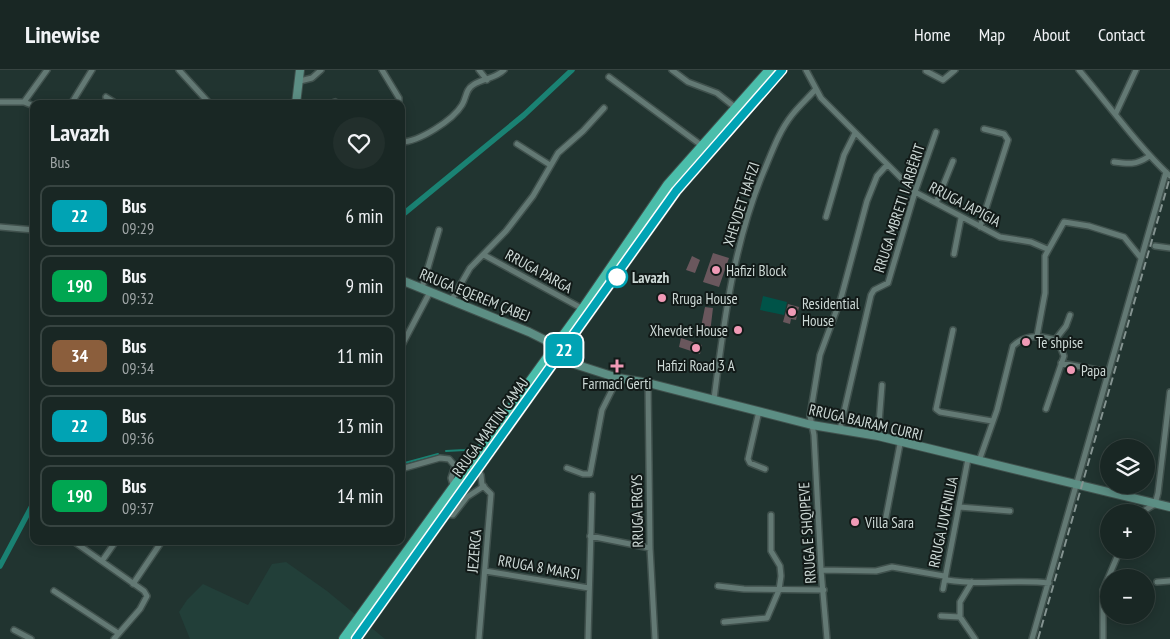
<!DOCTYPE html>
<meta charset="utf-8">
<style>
:root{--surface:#192724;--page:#222f2c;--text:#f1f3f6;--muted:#9fa5a6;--line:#374441}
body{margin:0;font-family:"PT Sans Narrow",sans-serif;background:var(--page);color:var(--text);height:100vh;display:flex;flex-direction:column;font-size:19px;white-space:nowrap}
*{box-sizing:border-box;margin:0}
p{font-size:16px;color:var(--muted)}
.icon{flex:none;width:28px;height:28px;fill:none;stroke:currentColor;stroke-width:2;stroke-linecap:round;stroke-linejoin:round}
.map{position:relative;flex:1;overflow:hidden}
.panel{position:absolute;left:30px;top:30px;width:375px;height:445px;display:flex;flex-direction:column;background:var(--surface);border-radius:10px;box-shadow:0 2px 12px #0003,0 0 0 1px var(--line)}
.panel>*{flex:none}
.badge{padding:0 10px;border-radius:8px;font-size:18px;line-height:32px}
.tools{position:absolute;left:1100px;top:369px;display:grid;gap:10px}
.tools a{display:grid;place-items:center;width:55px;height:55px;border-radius:50%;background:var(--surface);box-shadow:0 2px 12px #0003,0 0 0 1px var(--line);font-size:25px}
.map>.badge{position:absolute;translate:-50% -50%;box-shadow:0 0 0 2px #fff}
.round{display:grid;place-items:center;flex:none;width:52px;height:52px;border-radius:26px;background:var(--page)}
.headline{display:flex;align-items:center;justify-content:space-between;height:85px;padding:0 20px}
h1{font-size:24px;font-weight:700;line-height:38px}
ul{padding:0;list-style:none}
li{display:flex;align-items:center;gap:15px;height:62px;margin:0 10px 8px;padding:0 10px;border:2px solid var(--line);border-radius:10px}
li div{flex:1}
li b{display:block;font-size:19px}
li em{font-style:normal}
li .badge{min-width:55px;font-weight:700;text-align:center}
header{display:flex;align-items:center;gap:30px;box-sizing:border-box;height:70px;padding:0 25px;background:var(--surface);border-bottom:1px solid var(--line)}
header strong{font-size:24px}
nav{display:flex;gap:28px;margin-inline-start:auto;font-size:18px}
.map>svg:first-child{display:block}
.built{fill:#223f39}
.green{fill:#005348}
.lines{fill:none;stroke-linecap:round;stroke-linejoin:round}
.stream{stroke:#1a8273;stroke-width:2}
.canal{stroke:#1a8273;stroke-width:5.5}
.building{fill:#6a575d}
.street-casing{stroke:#40514d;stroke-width:8}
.secondary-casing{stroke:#40514d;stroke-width:10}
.highway-casing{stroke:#40514d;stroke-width:12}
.street{stroke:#637974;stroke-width:5}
.secondary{stroke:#5c8e84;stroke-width:8}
.highway{stroke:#4bbeab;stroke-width:10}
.rail{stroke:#849390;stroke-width:2;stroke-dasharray:8 4;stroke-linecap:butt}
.line-casing{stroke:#fff;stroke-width:11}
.line{stroke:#00a3b4;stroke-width:8}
.poi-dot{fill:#f09ab6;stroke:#121a18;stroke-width:2}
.stop-dot{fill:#fff;stroke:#00a3b4;stroke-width:2.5}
.labels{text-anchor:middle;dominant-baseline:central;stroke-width:4;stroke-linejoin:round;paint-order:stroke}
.street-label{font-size:15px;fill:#cdd9d6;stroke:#121a18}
.poi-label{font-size:15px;fill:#cdd9d6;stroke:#121a18;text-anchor:start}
.stop-label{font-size:15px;font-weight:bold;fill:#cdd9d6;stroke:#121a18;text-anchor:start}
</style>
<header>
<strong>Linewise</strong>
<nav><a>Home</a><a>Map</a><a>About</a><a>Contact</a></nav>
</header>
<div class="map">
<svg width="1170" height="569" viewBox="0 0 1170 569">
<rect width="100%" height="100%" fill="#213430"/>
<path class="built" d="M286,492L327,521L385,569H190L179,542L187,530L203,514L248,535L272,494Z"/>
<path class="green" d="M763,226L787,232L784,245L760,240Z"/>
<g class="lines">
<path class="stream" d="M446,381L465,380L475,376
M401,394L438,384"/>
<path class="canal" d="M401,146L524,45L572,0
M0,496L34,432"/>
</g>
<path class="building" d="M713,183L729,188L719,217L703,212Z
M692,186L700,190L695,203L686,200Z
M788,234L799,237L796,250L791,249L790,254L783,252Z
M705,237L713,238L710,263L700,262Z
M681,268L702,275L700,284L679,277Z"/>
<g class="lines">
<defs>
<path id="street" d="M179,0L210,34
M382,0L399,28V34
M479,0L487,10
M672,0L688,12L717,23L736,38
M806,0L821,28L915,122L1000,167L1031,172L1047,179
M1079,0C1109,35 1136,74 1170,106
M926,1L943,10L955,0
M609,7L701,75
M300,11L312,8L321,0
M106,27L117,34
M0,32H24L34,36
M24,32L47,0
M71,34L92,0
M330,34L335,32
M1116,43L1136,0
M401,72C419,72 453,50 462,35C467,27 465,20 473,15C483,8 495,9 504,0
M517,74L550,95
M1114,92C1128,94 1136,95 1148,87
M936,133L953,91
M826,147L844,85L855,63
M0,157L34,160
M980,157L1008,70L1004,64L984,59
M1155,176L1170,178
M954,184L961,148
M484,185L583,239
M422,218L439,160
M451,231L470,198L506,161L533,126L558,83L583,61L604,38
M953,260L936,339L940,342L992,351
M1037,266L1045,223V186L1064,152L1089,156L1124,167L1141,188
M1055,270L1066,256L1070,245
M401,277L430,222
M1061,293L1108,302
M648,313L650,478L655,569
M714,329C724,250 734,170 766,96C773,79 780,60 792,45C799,36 808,28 815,20
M759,341L748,389L750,393L765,399
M840,359L871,225L874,220L888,213L915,122L936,62
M878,366L882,315
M979,391L997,340L1013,276C1025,264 1043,265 1058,271L1064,286L1046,339
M567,398L583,404H590L602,340L618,308
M401,399L440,388L449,389L455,396L451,408L454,418
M478,400L481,405L482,415L491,424L479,569
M959,437L1010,441
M1142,442L1155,434L1158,423L1170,322
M445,444L453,445L467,427L484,416
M885,452L900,374
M590,466L650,478
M73,471L144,521L147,526L140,539L114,569
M102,491L116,471
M821,500L876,501L892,497L944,506L947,510C980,516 1015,509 1049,513
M485,501L589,518
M1157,512L1170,511
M133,514L162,471
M718,516L744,519L824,520
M943,519L968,389
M54,521L118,563
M941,546L960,547L975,569
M960,547V532L972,512
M724,552L767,548L779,520L781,506L780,496L771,481V445
M14,560L31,569
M588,569L592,425
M827,569L821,500L814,365L810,346L820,285L841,228L867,131L877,106L887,95
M1032,569L1166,102
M1103,569V520L1120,480"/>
<path id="secondary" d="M296,34L300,0
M401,210L529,262L545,270L565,291L618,308L648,313L812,355L878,366L1170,437"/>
<path id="highway" d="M344,569L583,239L668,115L770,0
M356,569L676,121L781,0"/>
</defs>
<use href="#street" class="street-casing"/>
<use href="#secondary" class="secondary-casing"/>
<use href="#highway" class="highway-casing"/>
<use href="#street" class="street"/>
<use href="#secondary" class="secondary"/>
<use href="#highway" class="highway"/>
<path class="rail" d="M1038,569L1170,107"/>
</g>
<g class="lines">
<defs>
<path id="line" d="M356,569L676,121L782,0"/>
</defs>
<use href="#line" class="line-casing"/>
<use href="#line" class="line"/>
</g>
<g class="poi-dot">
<circle cx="716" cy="200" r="5"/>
<circle cx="662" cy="228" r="5"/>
<circle cx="792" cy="242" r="5"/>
<circle cx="738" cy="260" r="5"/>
<circle cx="1026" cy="272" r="5"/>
<circle cx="696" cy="278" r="5"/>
<path d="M614.5 288.5h5v5h5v5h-5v5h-5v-5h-5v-5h5z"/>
<circle cx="1071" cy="300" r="5"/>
<circle cx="855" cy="452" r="5"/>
</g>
<circle class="stop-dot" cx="617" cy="207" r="10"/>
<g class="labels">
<g class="street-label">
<text transform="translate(741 134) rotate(-72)">XHEVDET HAFIZI</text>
<text transform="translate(965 134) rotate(28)">RRUGA JAPIGIA</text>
<text transform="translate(899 138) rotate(-72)">RRUGA MBRETI I ARBËRIT</text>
<text transform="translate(539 201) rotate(29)">RRUGA PARGA</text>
<text transform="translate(475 225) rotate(22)">RRUGA EQEREM ÇABEJ</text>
<text transform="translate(866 352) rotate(13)">RRUGA BAJRAM CURRI</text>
<text transform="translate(490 357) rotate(-54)">RRUGA MARTIN CAMAJ</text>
<text transform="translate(637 441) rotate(-91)">RRUGA ERGYS</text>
<text transform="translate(943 452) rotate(-78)">RRUGA JUVENILJA</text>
<text transform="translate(807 463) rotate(-94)">RRUGA E SHQIPEVE</text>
<text transform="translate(474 481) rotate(-85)">JEZERCA</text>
<text transform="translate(539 497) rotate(10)">RRUGA 8 MARSI</text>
</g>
<g class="poi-label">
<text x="726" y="200">Hafizi Block</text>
<text x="672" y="228">Rruga House</text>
<text x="802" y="233">Residential<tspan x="802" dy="17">House</tspan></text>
<text x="728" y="260" text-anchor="end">Xhevdet House</text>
<text x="1036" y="272">Te shpise</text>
<text x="696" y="295" text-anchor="middle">Hafizi Road 3 A</text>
<text x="1081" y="300">Papa</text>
<text x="617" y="313" text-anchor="middle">Farmaci Gerti</text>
<text x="865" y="452">Villa Sara</text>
</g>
<g class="stop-label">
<text x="632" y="207">Lavazh</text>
</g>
</g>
</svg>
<div class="tools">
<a><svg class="icon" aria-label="layers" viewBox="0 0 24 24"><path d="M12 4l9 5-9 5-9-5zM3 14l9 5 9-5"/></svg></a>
<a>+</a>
<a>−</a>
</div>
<b class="badge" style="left:564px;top:280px;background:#00a3b4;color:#fff">22</b>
<section class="panel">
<div class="headline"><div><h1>Lavazh</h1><p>Bus</p></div><a class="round"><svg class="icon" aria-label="heart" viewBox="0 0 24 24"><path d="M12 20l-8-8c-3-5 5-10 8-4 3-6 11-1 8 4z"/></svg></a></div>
<ul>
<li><span class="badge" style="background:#00a3b4;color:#fff">22</span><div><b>Bus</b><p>09:29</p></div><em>6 min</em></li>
<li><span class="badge" style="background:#00a651;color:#fff">190</span><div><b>Bus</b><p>09:32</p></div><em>9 min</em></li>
<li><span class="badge" style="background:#8b5e3c;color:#fff">34</span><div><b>Bus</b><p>09:34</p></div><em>11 min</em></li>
<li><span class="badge" style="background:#00a3b4;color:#fff">22</span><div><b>Bus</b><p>09:36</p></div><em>13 min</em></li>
<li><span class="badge" style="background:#00a651;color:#fff">190</span><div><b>Bus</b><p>09:37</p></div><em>14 min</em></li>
</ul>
</section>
</div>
